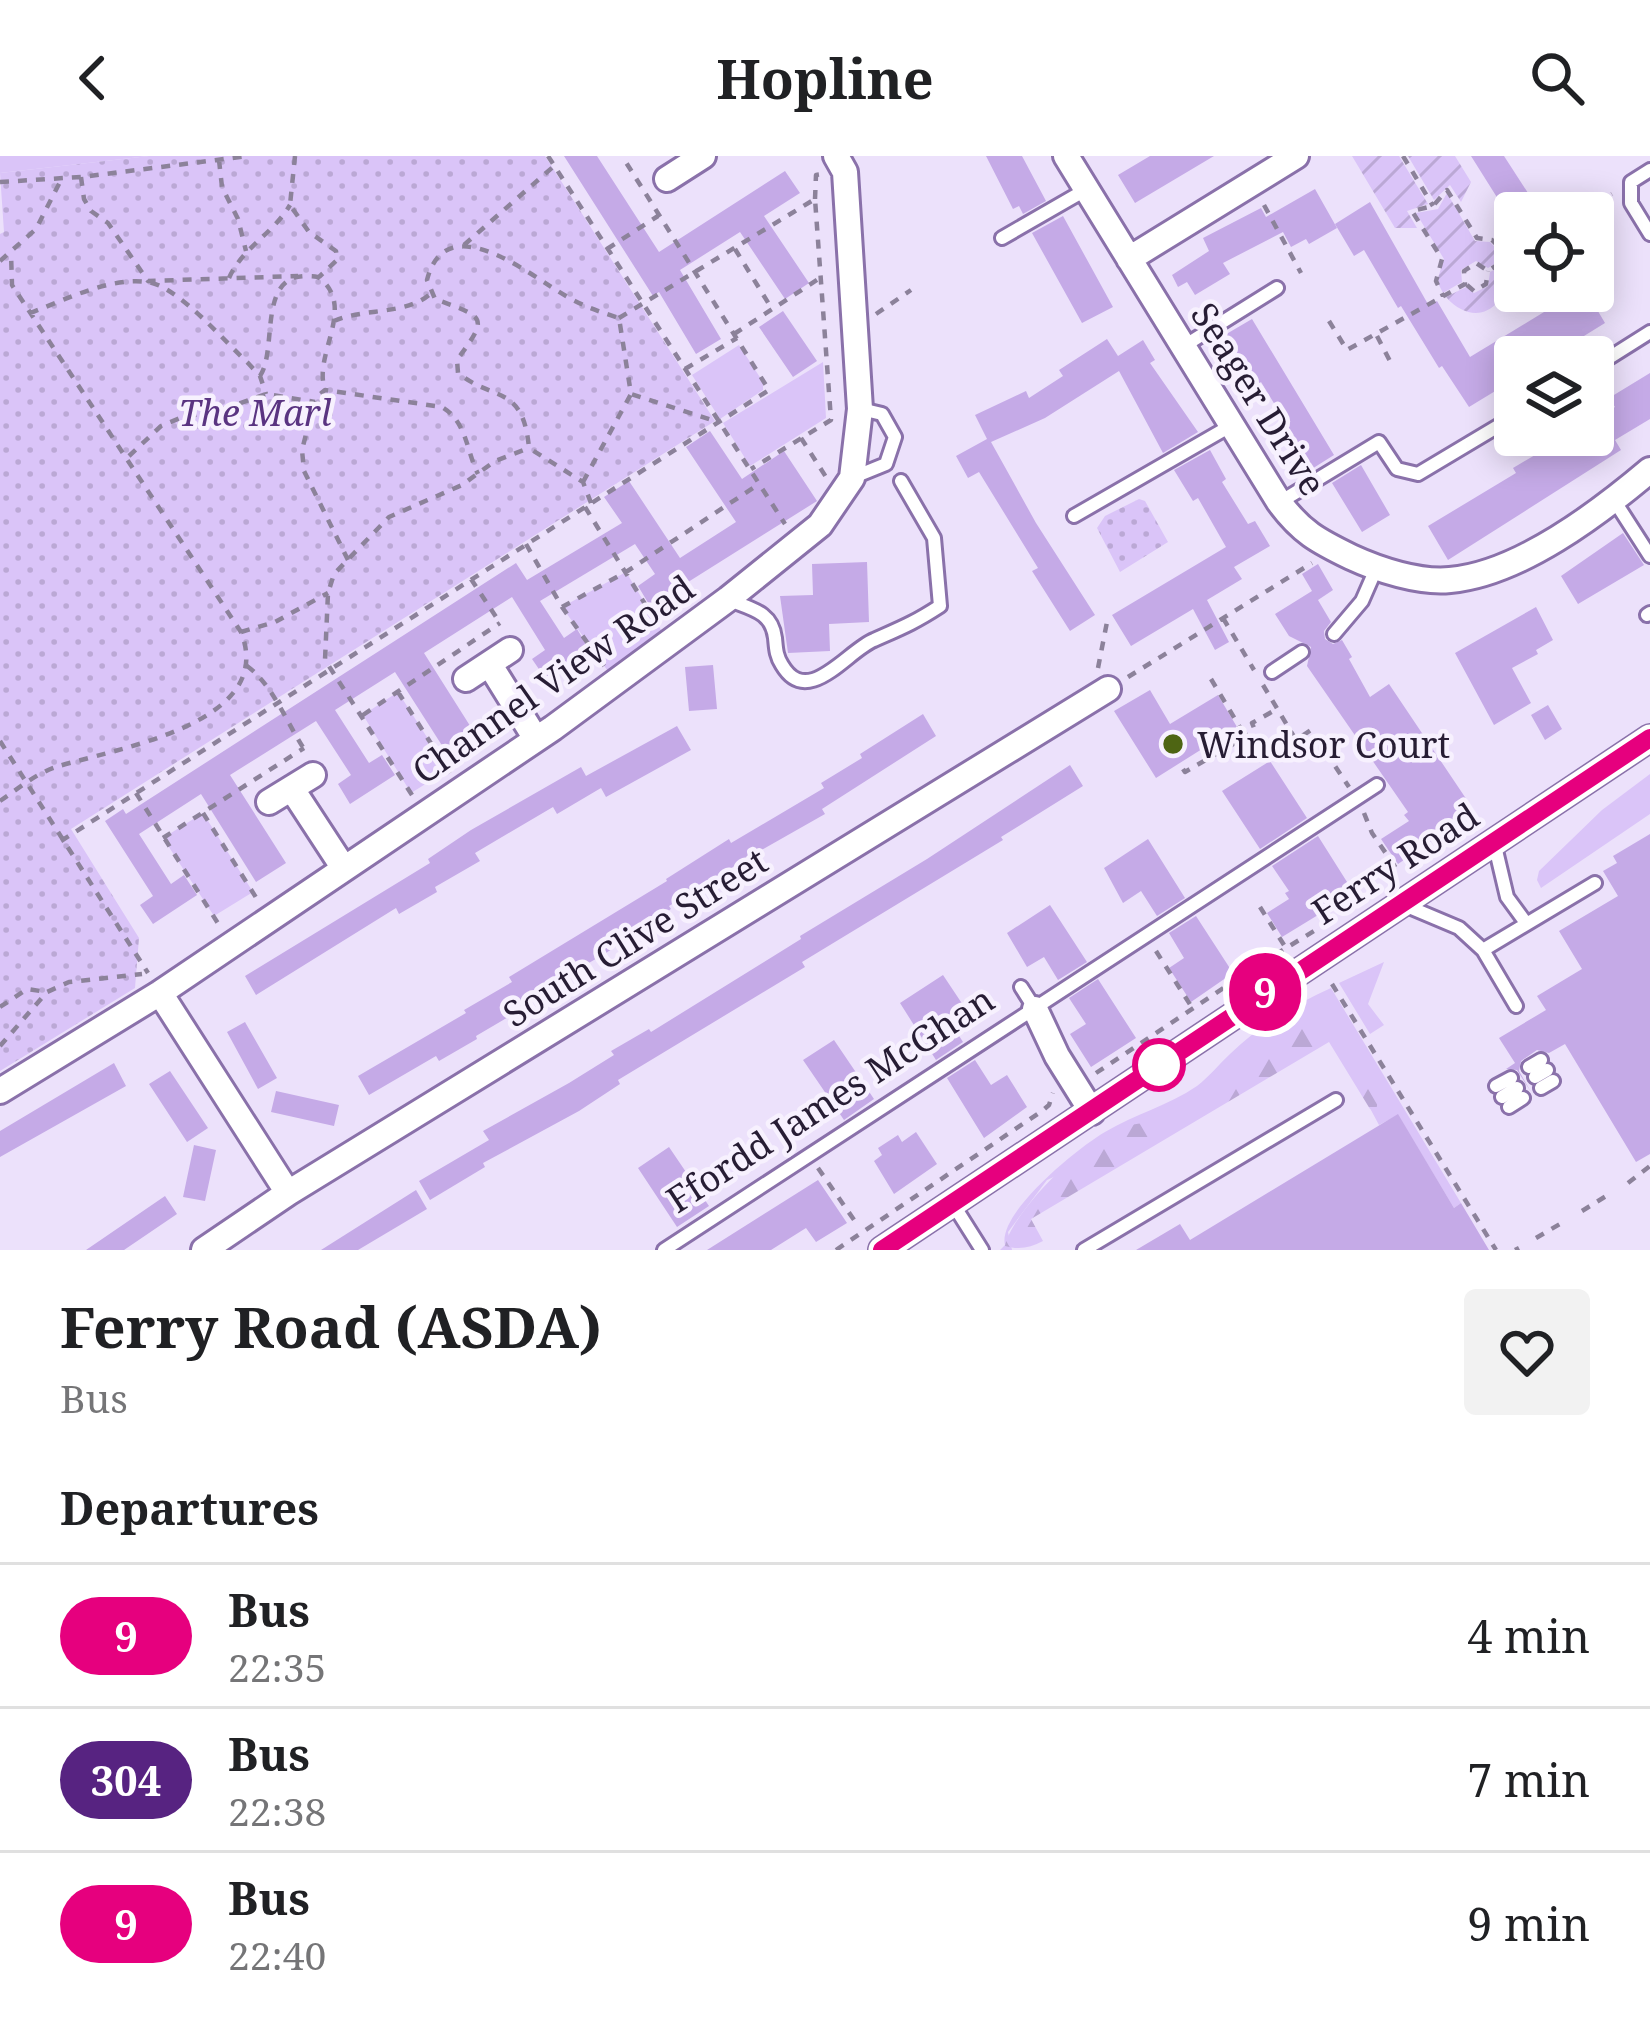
<!DOCTYPE html>
<style>
:root{--surface:#fff;--page:#f2f2f2;--text:#202124;--muted:#757577;--line:#e0e0e0}
body{margin:0;font-family:"Noto Serif",serif;background:var(--page);color:var(--text);height:100vh;display:flex;flex-direction:column;font-size:45px;white-space:nowrap}
*{box-sizing:border-box;margin:0}
p{font-size:39px;color:var(--muted)}
.icon{flex:none;width:66px;height:66px;fill:none;stroke:currentColor;stroke-width:2;stroke-linecap:round;stroke-linejoin:round}
.map{position:relative;height:1094px;overflow:hidden}
.details{display:flex;flex-direction:column;background:var(--surface);flex:1}
.details>*{flex:none}
.badge{padding:0 24px;border-radius:39px;font-size:42px;line-height:78px}
.buttons{position:absolute;left:1494px;top:36px;display:grid;gap:24px}
.buttons a{display:grid;place-items:center;width:120px;height:120px;border-radius:12px;background:var(--surface);box-shadow:0 6px 30px #0003;font-size:60px}
.map>.badge{position:absolute;translate:-50% -50%;box-shadow:0 0 0 6px #fff}
h2{padding:0 60px;font-size:45px;line-height:108px}
.round{display:grid;place-items:center;flex:none;width:126px;height:126px;border-radius:12px;background:var(--page)}
.overview{display:flex;align-items:center;justify-content:space-between;height:204px;padding:0 60px}
h1{font-size:57px;font-weight:700;line-height:90px}
ul{padding:0;list-style:none}
li{display:flex;align-items:center;gap:36px;height:144px;padding:0 60px;border-top:3px solid var(--line)}
li div{flex:1}
li b{display:block;font-size:45px}
li em{font-style:normal}
li .badge{min-width:132px;font-weight:700;text-align:center}
header{display:flex;justify-content:space-between;align-items:center;height:156px;padding:0 60px;background:var(--surface);font-size:54px;font-weight:700}
.map>svg:first-child{display:block}
.grass{fill:#dac4f8}
.forest{fill:url(#forest-firs)}
.park{fill:url(#park-dots)}
.garden{fill:url(#garden-furrows)}
.building{fill:#c5aae7}
.lines{fill:none;stroke-linecap:round;stroke-linejoin:round}
.service-casing{stroke:#8a71aa;stroke-width:18}
.minor-casing{stroke:#8a71aa;stroke-width:30}
.path{stroke:#8c829a;stroke-width:4.5;stroke-dasharray:9 9;stroke-linecap:butt}
.service{stroke:#fff;stroke-width:12}
.minor{stroke:#fff;stroke-width:24}
.line-casing{stroke:#fff;stroke-width:27}
.line{stroke:#e6007e;stroke-width:18}
.poi-dot{fill:#4e6513;stroke:#f7f1fe;stroke-width:4.5}
.stop-dot{fill:#fff;stroke:#e6007e;stroke-width:6}
.labels{text-anchor:middle;dominant-baseline:central;stroke-width:9;stroke-linejoin:round;paint-order:stroke}
.street-label{font-size:36px;fill:#271d34;stroke:#f7f1fe}
.park-label{font-size:36px;font-style:italic;fill:#5a3481;stroke:#f7f1fe}
.poi-label{font-size:36px;fill:#271d34;stroke:#f7f1fe;text-anchor:start}
</style>
<header><svg class="icon" aria-label="back" viewBox="0 0 24 24"><path d="M15 5l-7 7 7 7"/></svg>Hopline<svg class="icon" aria-label="search" viewBox="0 0 24 24"><circle cx="10" cy="10" r="6"/><path d="M15 15l6 6"/></svg></header>
<div class="map">
<svg width="1650" height="1094" viewBox="0 0 1650 1094">
<defs>
<pattern id="forest-firs" width="22" height="20" patternUnits="userSpaceOnUse" patternTransform="scale(3)"><rect width="22" height="20" fill="#dac4f8"/><path d="M5 1l3.5 6h-7zM16 11l3.5 6h-7z" fill="#bba8d5"/></pattern>
<pattern id="park-dots" width="8" height="8" patternUnits="userSpaceOnUse" patternTransform="scale(3)"><rect width="8" height="8" fill="#dac4f8"/><path d="M2 2h.1M6 6h.1" fill="none" stroke="#bba8d5" stroke-width="1.8" stroke-linecap="round"/></pattern>
<pattern id="garden-furrows" width="10" height="10" patternUnits="userSpaceOnUse" patternTransform="scale(3)"><rect width="10" height="10" fill="#dac4f8"/><path d="M-1 1l2-2M0 10L10 0M9 11l2-2" fill="none" stroke="#bba8d5"/></pattern>
</defs>
<rect width="100%" height="100%" fill="#ece1fb"/>
<path class="grass" d="M0,0H149L0,17Z
M739,189L763,226V234L720,263L692,219Z
M823,206L826,262L750,310L723,267Z
M626,416L669,487L615,525L562,451Z
M398,536L448,614L411,637L363,559Z
M1650,618V658L1541,732L1537,724L1539,715L1602,654Z
M203,657L253,736L214,760L163,682Z
M1384,806L1368,848L1384,869L1370,878L1339,827Z
M1331,832L1461,1047L1454,1052L1398,959L1379,969L1335,887L1321,875L1180,964L1047,1024L1008,1076L1012,1094H1000L1005,1089C997,1057 1079,991 1105,976C1135,958 1168,950 1197,930C1209,921 1219,908 1230,898C1260,869 1294,849 1331,832Z"/>
<path class="forest" d="M1308,864C1321,864 1334,867 1344,876C1362,891 1383,932 1376,954L1370,953L1329,886L1031,1063L1043,1085C1030,1092 1019,1094 1005,1090C1012,1056 1085,983 1120,972C1144,964 1168,968 1192,954C1208,943 1212,922 1227,910C1250,891 1282,877 1308,864Z"/>
<path class="park" d="M149,0H545L715,265L71,673L139,782L135,832L0,915V78L4,76L0,17Z
M1139,343L1145,345L1168,386L1120,416L1097,372L1105,360Z"/>
<path class="garden" d="M1352,0H1399L1428,48L1407,55L1417,72H1395Z
M1408,0H1455L1471,26L1461,46L1450,29L1434,44Z
M1447,37L1475,85L1490,86L1505,101L1488,112L1476,105L1461,114L1462,126L1443,137L1437,125L1444,103L1416,57L1438,53Z
M1507,107C1513,148 1477,176 1446,141L1466,131L1474,137L1488,130L1490,116Z"/>
<path class="building" d="M564,0H597L659,96L785,15L800,37L764,60L809,127L785,143L740,76L680,114L721,183L696,198L659,136L653,140Z
M986,0H1022L1046,45L1023,58L1019,50L1013,53Z
M1150,0H1214L1135,47L1118,19Z
M1471,0H1504L1541,57H1515V70Z
M1315,33L1337,72L1309,88L1306,83L1291,91L1283,76L1223,107L1230,118L1195,139L1187,126L1178,131L1172,119L1209,95L1203,82L1261,52L1266,61Z
M1370,46L1429,150L1437,145L1470,201L1562,145L1557,135H1586L1605,167L1550,201H1515V223L1469,251L1442,210L1439,212L1401,150L1398,152L1364,94L1354,100L1335,68Z
M1063,60L1113,151L1082,167L1032,77Z
M783,155L817,205L793,221L759,171Z
M1252,163L1334,299L1307,316L1280,270L1286,267L1261,226L1253,231L1223,180Z
M1107,183L1118,200L1143,184L1155,204L1150,207L1198,276L1163,297L1119,215L1045,262L991,286L1036,367L1095,459L1070,475L1032,415L1038,412L979,316L968,322L956,300L987,283L975,259L1026,235L1029,242L1063,220L1059,214Z
M1650,217V263L1615,284L1621,294L1448,404L1428,370L1516,317L1513,312L1569,279H1593V264L1615,251L1609,242Z
M710,275L742,323L784,295L817,345L650,450L638,430L655,418L635,388L540,445L564,482L577,473L589,493L545,522L532,503L545,494L512,441L424,497L479,584L450,602L395,516L335,554L369,607L382,599L395,619L350,648L338,628L351,619L316,565L230,619L286,707L256,726L201,638L139,678L171,728L184,719L197,739L153,768L140,749L153,740L105,665L123,653L126,658L516,407L527,424L622,367L604,341L629,325L680,402L736,366L686,291Z
M1210,294L1226,323L1222,326L1248,368L1255,365L1270,390L1234,411L1242,423L1207,444L1229,486L1215,494L1193,453L1131,490L1112,459L1226,391L1198,342L1193,345L1174,314Z
M1361,309L1390,359L1362,376L1332,327Z
M1623,377L1644,409L1578,448L1561,420Z
M867,406L869,466L829,468L830,495L788,497L780,440L813,439L812,408Z
M1318,408L1333,434L1318,444L1331,466L1324,475L1325,483L1333,488L1342,484L1352,501L1349,503L1370,541L1389,528L1475,656L1398,708L1381,683L1409,665L1404,659L1408,656L1307,510L1311,491L1289,480L1275,458L1312,435L1302,418Z
M1536,451L1553,484L1536,494L1538,498L1512,512L1531,547L1494,569L1455,497Z
M713,509L717,553L689,555L685,511Z
M1150,534L1170,568L1218,539L1237,571L1156,622L1114,555Z
M1548,549L1562,573L1545,584L1531,559Z
M923,558L936,580L822,653L825,658L751,700L669,750L671,753L606,797L513,851L517,856L476,880L477,883L439,905L436,900L369,939L358,920L466,857L464,854L512,826L509,821L667,725L666,723L729,683L731,687L824,632L821,627L862,602L860,598Z
M677,570L691,594L606,641L601,632L557,658L553,651L475,697L480,705L435,731L437,736L399,758L396,752L256,839L245,820L430,707L428,703L471,674L581,611L586,620Z
M1270,605L1307,662L1260,693L1222,635Z
M1070,609L1083,630L1001,681L1003,684L802,806L805,811L618,924L620,928L579,955L483,1007L485,1011L430,1044L419,1025L489,984L483,975L569,927L614,899L611,895L649,873L651,876L801,783L800,780L927,703Z
M1650,678V998L1636,1006L1565,888L1549,897L1537,894L1521,905L1519,915L1531,936L1517,914L1506,913L1515,907L1499,882L1546,854L1537,840L1582,813L1559,775L1618,740L1603,715L1617,707L1613,700Z
M1318,680L1354,737L1282,781L1267,757L1289,743L1285,737L1289,735L1272,710Z
M1148,683L1185,742L1157,760L1141,735L1123,747L1104,712Z
M1050,749L1087,806L1058,824L1044,801L1027,811L1007,777Z
M1196,760L1233,817L1191,846L1169,812L1184,802L1169,777Z
M943,819L963,849L947,861L963,886L936,904L900,847Z
M1098,823L1136,882L1091,911L1070,878L1086,868L1069,842Z
M245,866L277,922L258,933L227,876Z
M834,884L874,943L844,964L803,904Z
M975,904L991,929L1007,919L1027,951L984,982L947,922Z
M114,907L126,930L0,1001V975Z
M170,915L208,972L187,986L149,928Z
M276,935L339,949L334,970L271,956Z
M1398,958L1454,1052L1461,1047L1489,1094H1136L1180,1068L1190,1084Z
M916,976L937,1008L894,1038L874,1005L882,999L878,992L898,979L902,986Z
M194,989L216,994L205,1045L183,1041Z
M669,991L709,1050L677,1071L638,1012Z
M818,1024L847,1067L816,1086L806,1072L771,1094H707Z
M416,1034L427,1053L358,1094H321Z
M165,1040L177,1058L124,1094H86Z"/>
<g class="lines">
<defs>
<path id="service" d="M1650,14L1631,26V47L1650,78
M1002,82L1087,33
M1184,190L1277,132
M1593,212L1650,176
M854,321L886,308L895,281L882,258L861,253
M1614,344L1650,400
M1280,346L1379,286L1397,313L1418,318L1515,260
M1074,360L1232,269
M729,444C752,453 772,456 775,482C776,492 776,500 782,509C808,553 848,494 874,484C901,472 914,467 940,450L934,382L901,325
M1647,459L1650,457
M1334,478L1362,445L1376,413
M1272,516L1302,496
M1494,686L1507,741L1526,767
M1402,748L1459,772L1483,794
M1021,831L1035,853
M1516,850L1483,794L1595,727
M1529,911L1541,904
M1535,921L1547,914
M1496,930L1511,922
M1541,932L1553,925
M1502,941L1517,932
M1509,951L1523,942
M953,1048L982,1094
M664,1094L1377,629
M1084,1094L1336,944"/>
<path id="minor" d="M1066,0L1279,346C1301,376 1318,385 1351,401C1379,414 1419,427 1450,424C1519,418 1598,358 1650,314
M667,23L703,0
M1129,103L1296,0
M490,509L536,583
M466,523L510,494
M292,633L343,711
M269,646L313,619
M160,837L288,1037
M1035,853L1057,900L1092,956
M0,935L160,837L553,572L728,443L820,369L852,322L860,253L845,16L836,0
M204,1094L288,1037L1108,533
M882,1094L1650,582"/>
</defs>
<use href="#service" class="service-casing"/>
<use href="#minor" class="minor-casing"/>
<path class="path" d="M295,0L290,49L309,76L336,95L337,104L319,121
M548,0L785,368
M1403,0L1433,50
M219,4L222,31L238,63L246,95
M81,21L84,43L91,55L108,67L148,125L298,120
M0,26L81,21L248,0
M815,43L816,19L823,18
M1264,49L1301,117
M1581,57L1612,38
M464,89L554,10
M607,93L658,60
M735,93L772,153
M0,105L36,73L62,22
M229,122C243,91 273,78 290,49
M1467,129L1474,135L1486,128L1488,115
M30,157C65,144 109,121 147,126C177,129 225,186 248,207L260,220L266,238
M876,158L911,134
M619,162L815,43L831,264L751,313
M334,165C363,152 407,159 430,138
M1329,165L1347,194L1465,128L1464,115L1476,107L1488,115L1509,101L1492,84L1477,82L1447,34L1433,50L1412,55L1442,103L1436,125L1443,140
M734,178L820,122
M1377,180L1391,207
M685,213L737,182
M260,220C278,193 257,119 307,120C316,121 318,119 324,126C353,156 313,200 325,234
M801,282L826,321
M129,300L161,270L180,262L221,254L266,238L315,246
M583,326L631,238
M591,347L583,326L529,292C523,228 494,246 458,217L457,204C489,160 486,162 435,143L427,124C446,49 531,120 566,140C583,150 600,156 619,162L631,238L718,266
M585,351L658,469
M526,388L562,451L604,510
M348,404L304,315L302,294L311,259L319,239L325,234L442,251C467,266 466,294 478,318
M471,423L500,467
M562,451L626,416L759,328
M1223,462L1254,514
M241,476L275,466L328,437
M247,510C272,528 286,565 304,593
M1098,512L1107,466
M1128,521L1312,407
M1211,523L1244,578
M1263,529L1296,584L1311,574L1349,631
M398,536L450,617
M363,559L500,467
M0,585L148,817
M1183,613L1185,616L1242,583L1240,580L1254,572L1252,567L1277,553
M136,637L219,769
M412,639L325,504L328,437L334,418L389,361L462,329L495,305L529,292
M0,645C18,633 35,618 56,611C112,593 278,569 241,476L12,129L11,97
M203,657L257,743
M1364,657L1372,677L1400,718
M163,682L304,592
M61,685L769,234L622,0
M1260,751L1284,789
M1156,795L1191,850
M1260,808L1327,767
M1332,828L1496,1094
M0,851L27,833L47,836
M0,890L47,836L69,826L142,818
M1096,917L1243,819
M818,1012L859,1071
M1628,1027L1650,1010
M1582,1055L1611,1037
M1536,1082L1565,1065
M836,1094L1042,955L1049,949L1053,937
M1515,1094L1519,1092"/>
<use href="#service" class="service"/>
<use href="#minor" class="minor"/>
</g>
<g class="lines">
<defs>
<path id="line" d="M882,1094L1650,582"/>
</defs>
<use href="#line" class="line-casing"/>
<use href="#line" class="line"/>
</g>
<circle class="poi-dot" cx="1173" cy="588" r="12"/>
<circle class="stop-dot" cx="1159" cy="909" r="24"/>
<g class="labels">
<g class="street-label">
<text transform="translate(1259 243) rotate(58)">Seager Drive</text>
<text transform="translate(553 523) rotate(-35)">Channel View Road</text>
<text transform="translate(1395 707) rotate(-33)">Ferry Road</text>
<text transform="translate(635 781) rotate(-32)">South Clive Street</text>
<text transform="translate(830 943) rotate(-33)">Ffordd James McGhan</text>
</g>
<g class="park-label">
<text x="255" y="256">The Marl</text>
</g>
<g class="poi-label">
<text x="1197" y="588">Windsor Court</text>
</g>
</g>
</svg>
<div class="buttons">
<a><svg class="icon" aria-label="locate" viewBox="0 0 24 24"><circle cx="12" cy="12" r="6"/><path d="M12 2v4M12 18v4M2 12h4M18 12h4"/></svg></a>
<a><svg class="icon" aria-label="layers" viewBox="0 0 24 24"><path d="M12 4l9 5-9 5-9-5zM3 14l9 5 9-5"/></svg></a>
</div>
<b class="badge" style="left:1265px;top:836px;background:#e6007e;color:#fff">9</b>
</div>
<section class="details">
<div class="overview"><div><h1>Ferry Road (ASDA)</h1><p>Bus</p></div><a class="round"><svg class="icon" aria-label="heart" viewBox="0 0 24 24"><path d="M12 20l-8-8c-3-5 5-10 8-4 3-6 11-1 8 4z"/></svg></a></div>
<h2>Departures</h2>
<ul>
<li><span class="badge" style="background:#e6007e;color:#fff">9</span><div><b>Bus</b><p>22:35</p></div><em>4 min</em></li>
<li><span class="badge" style="background:#572381;color:#fff">304</span><div><b>Bus</b><p>22:38</p></div><em>7 min</em></li>
<li><span class="badge" style="background:#e6007e;color:#fff">9</span><div><b>Bus</b><p>22:40</p></div><em>9 min</em></li>
</ul>
</section>
